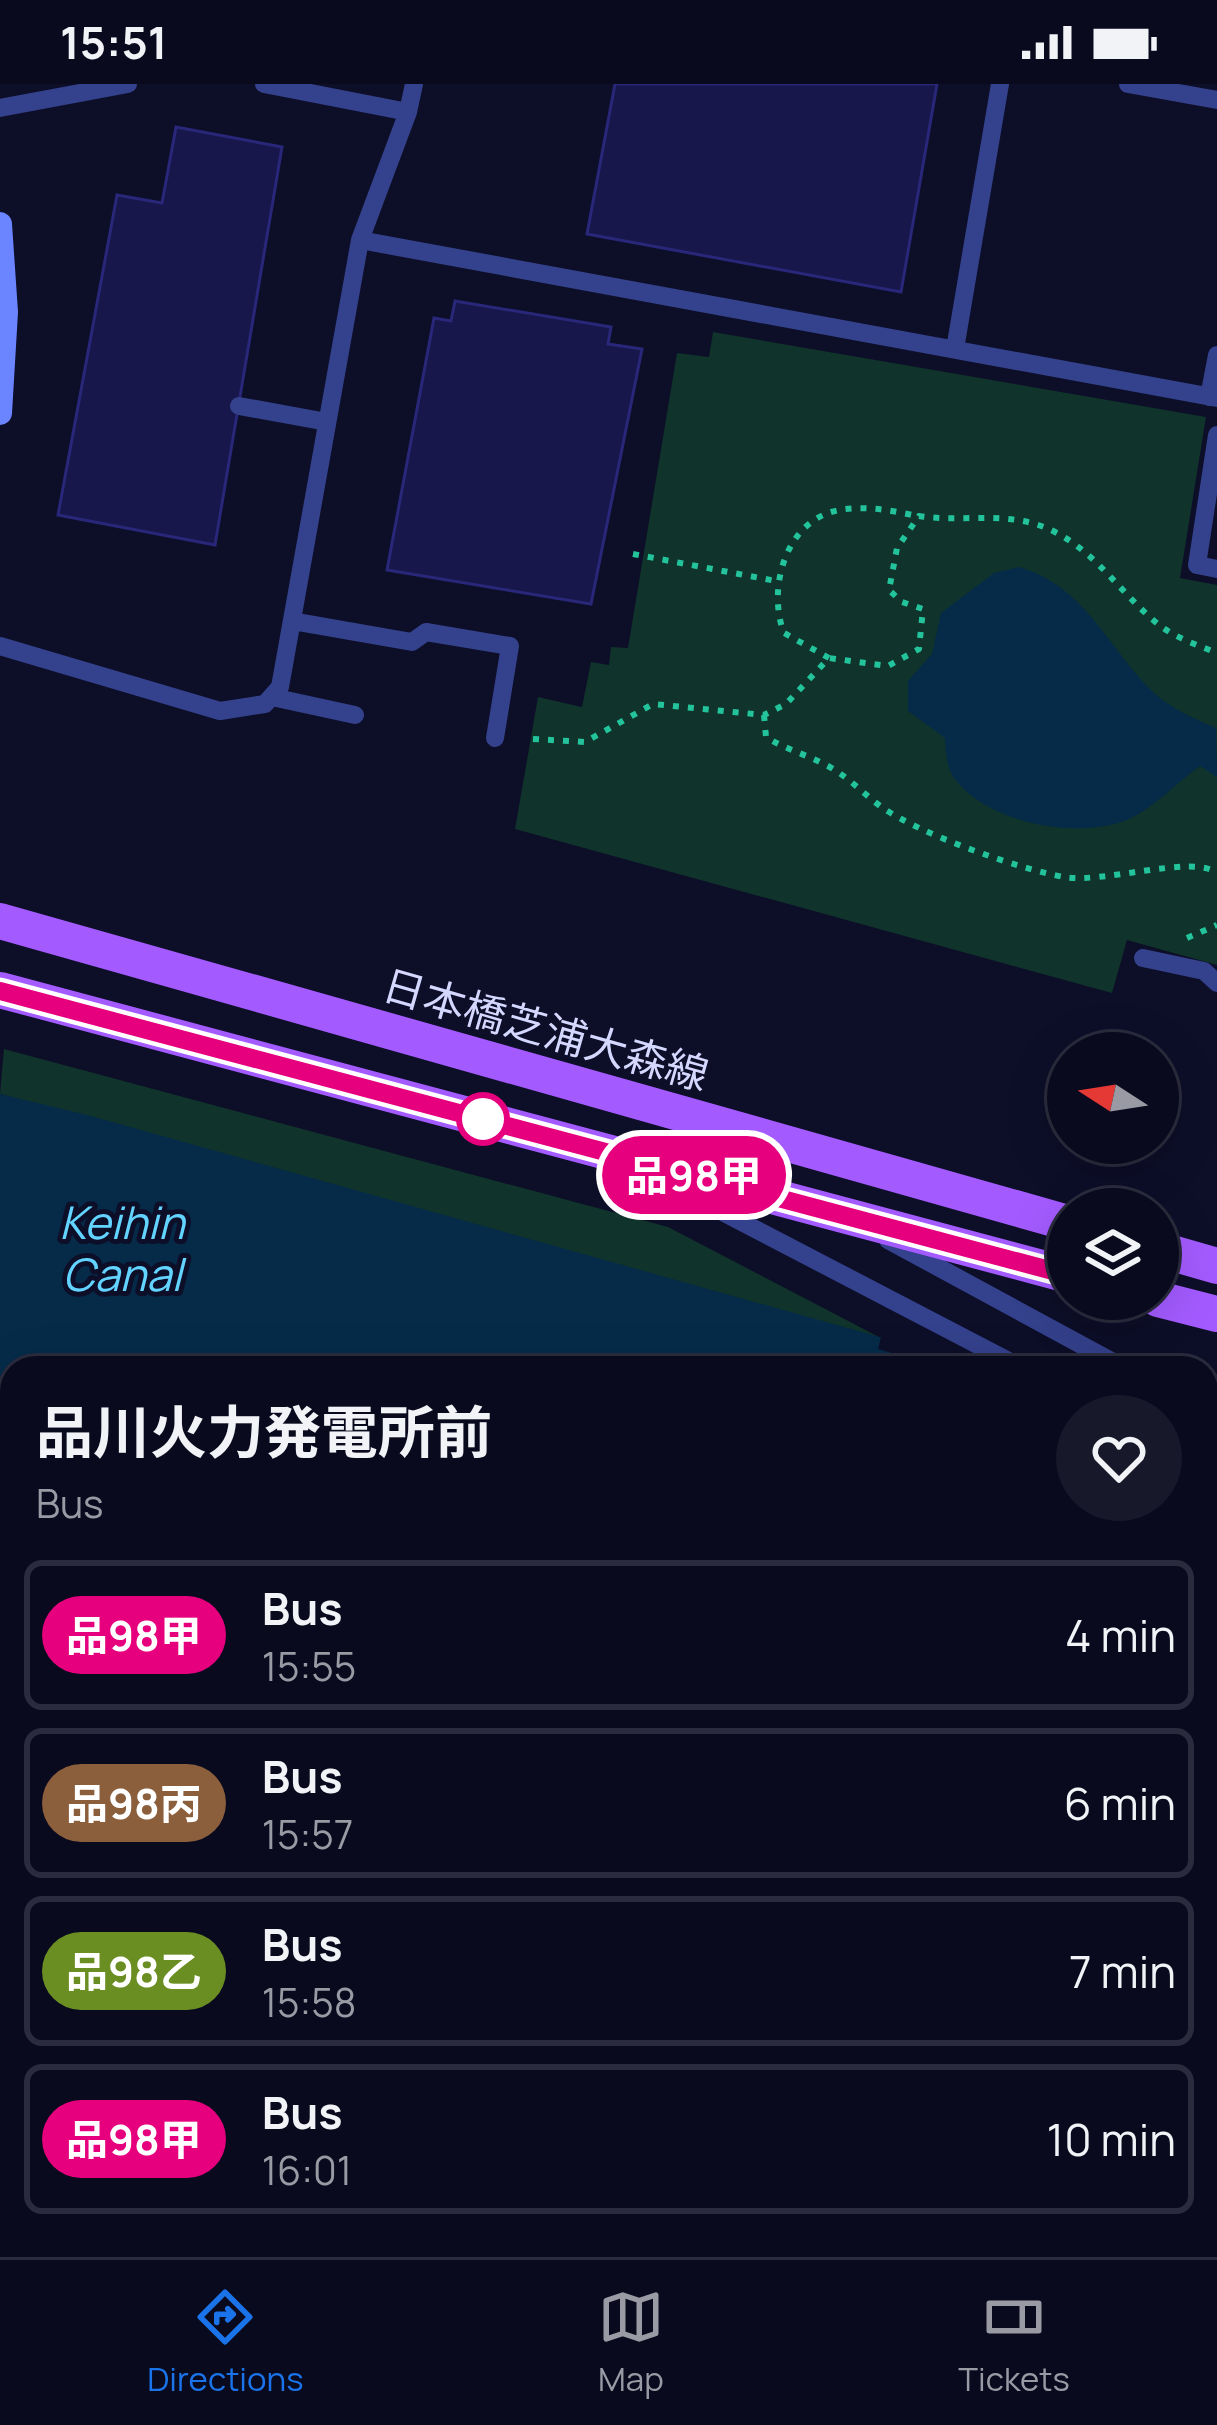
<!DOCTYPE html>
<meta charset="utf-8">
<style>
:root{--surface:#0a0a1e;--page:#18182b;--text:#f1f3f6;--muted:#999aa4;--line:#2a2b3c;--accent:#1a73e8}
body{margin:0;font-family:Manrope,"Noto Sans JP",sans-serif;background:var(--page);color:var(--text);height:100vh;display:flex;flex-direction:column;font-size:45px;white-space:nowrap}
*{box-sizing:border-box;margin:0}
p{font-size:39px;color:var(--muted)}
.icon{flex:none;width:66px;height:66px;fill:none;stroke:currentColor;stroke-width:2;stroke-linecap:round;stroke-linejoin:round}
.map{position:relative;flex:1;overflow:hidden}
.panel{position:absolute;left:0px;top:1272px;width:1218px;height:903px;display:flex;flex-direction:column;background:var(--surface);border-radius:36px 36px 0 0;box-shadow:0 12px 48px #0002,0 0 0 3px var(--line)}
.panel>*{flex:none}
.badge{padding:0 24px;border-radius:39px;font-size:42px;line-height:78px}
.needle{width:78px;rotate:282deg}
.fabs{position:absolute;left:1047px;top:948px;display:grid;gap:24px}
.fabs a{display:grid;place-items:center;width:132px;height:132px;border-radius:50%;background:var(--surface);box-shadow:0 12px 48px #0002,0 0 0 3px var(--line);font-size:60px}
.map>.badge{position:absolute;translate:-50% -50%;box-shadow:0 0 0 6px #fff}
.round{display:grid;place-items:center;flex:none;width:126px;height:126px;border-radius:63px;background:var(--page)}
.summary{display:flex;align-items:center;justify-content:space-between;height:204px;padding:0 36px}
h1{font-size:57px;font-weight:700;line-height:90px}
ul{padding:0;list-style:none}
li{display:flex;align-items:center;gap:36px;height:150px;margin:0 24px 18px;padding:0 12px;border:6px solid var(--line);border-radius:18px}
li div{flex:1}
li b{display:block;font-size:45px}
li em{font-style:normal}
li .badge{min-width:132px;font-weight:700;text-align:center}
.status{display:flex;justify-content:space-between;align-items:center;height:84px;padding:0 60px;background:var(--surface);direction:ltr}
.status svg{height:33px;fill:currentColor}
.dock{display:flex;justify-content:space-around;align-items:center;height:168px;border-top:3px solid var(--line);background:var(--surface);font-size:33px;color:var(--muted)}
.dock a{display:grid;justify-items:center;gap:6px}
.dock .on{color:var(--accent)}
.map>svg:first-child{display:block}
.green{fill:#10332b}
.water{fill:#052b49}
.pier{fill:#0d0e28}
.building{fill:#18174b;stroke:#282779;stroke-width:3}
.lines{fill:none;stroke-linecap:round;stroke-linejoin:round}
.path{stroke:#23c49c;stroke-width:6;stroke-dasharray:6 9;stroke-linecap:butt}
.lane{stroke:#34418c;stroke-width:18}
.secondary{stroke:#6b84ff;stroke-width:24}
.primary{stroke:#a35bff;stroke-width:36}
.highway{stroke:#ff4fc5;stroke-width:36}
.rail-casing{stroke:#00ffe8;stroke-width:14}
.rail{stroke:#0d0e28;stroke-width:9;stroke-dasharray:27;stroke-linecap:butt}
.line-casing{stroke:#fff;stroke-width:27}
.line{stroke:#e6007e;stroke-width:18}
.stop-dot{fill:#fff;stroke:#e6007e;stroke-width:6}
.labels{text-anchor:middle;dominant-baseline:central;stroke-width:10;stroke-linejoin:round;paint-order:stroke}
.street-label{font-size:42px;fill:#d4d8ff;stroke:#0d0e28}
.water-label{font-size:45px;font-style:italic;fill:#62d4ff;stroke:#0d0e28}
</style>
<div class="status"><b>15:51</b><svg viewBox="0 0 49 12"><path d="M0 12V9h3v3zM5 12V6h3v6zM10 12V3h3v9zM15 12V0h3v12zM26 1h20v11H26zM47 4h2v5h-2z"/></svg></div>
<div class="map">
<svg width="1217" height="2173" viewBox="0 0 1217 2173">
<rect width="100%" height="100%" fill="#0d0e28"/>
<path class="green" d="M713,248L1206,333L1180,494L1217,501V881L1127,856L1112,909L515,745L538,613L582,623L591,578L609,581L611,563L628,564L677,269L709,273Z
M4,965L668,1143L881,1254L0,1010Z"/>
<path class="water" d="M1019,483C1084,502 1106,560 1150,605C1167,623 1193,634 1216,644L1217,693L1200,682C1176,699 1151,727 1124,737C1074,755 992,739 957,698C946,685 946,670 945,654L908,627V597L932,570L941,529L994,489Z
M0,1010L91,1032L990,1284H12V1863L0,1860Z
M1206,1344L1217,1348V2173L1180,2163H1206Z"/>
<path class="pier" d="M855,1240L992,1278L996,1284H930V1280L878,1265L881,1253Z"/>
<path class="building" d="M615,0H937L901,208L587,150Z
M176,43L282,63L215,461L58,431L117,111L162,119Z
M455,217L611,243L608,260L642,265L591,520L387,486L434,234L451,237Z
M378,2163H870L911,2173H380Z"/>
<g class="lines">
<path class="path" d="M633,470L776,497
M829,574L784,549C768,508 783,443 831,428C859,420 890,426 917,432
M764,631L766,653C785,665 805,670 824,680C847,691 863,710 883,724C920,750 1019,785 1064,793C1103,800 1193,770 1217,789
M533,655L585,658L653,620L764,631L786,620L829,574L888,582L919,565L923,525L902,518L889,506L897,464L919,432C965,439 1011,425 1055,448C1099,471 1121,510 1158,540C1175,554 1198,561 1217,569
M1187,854L1217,841"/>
<path class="lane" d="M264,0L408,28
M1128,0L1217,16
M0,24L128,0
M360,156L1217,314
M955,265L1000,0
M1209,313L1217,271
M239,322L327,338
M1217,351L1197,481L1217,485
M292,537L412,558L426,548L510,562L495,654
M0,562L220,627L265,620L280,603L360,156L408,28L414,0
M272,613L355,631
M1143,874L1204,887L1217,899
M663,1097L1022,1284
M888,1156L1124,1284
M1206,1318L1217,1322
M1206,1363L1217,1367"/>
<path class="secondary" d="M0,140L6,228L0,329"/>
<path class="primary" d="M0,837L1068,1139
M0,906L1068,1191
M1158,1165L1217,1182
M1158,1215L1217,1230"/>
<path class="highway" d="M0,1860L12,1856
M0,1907L12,1903
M1206,1951L1217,1954
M1206,2095L1217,2099"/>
<defs>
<path id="rail" d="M0,1751L12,1749
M0,1772L12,1770
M1206,1888L1217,1891
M1206,1909L1217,1912"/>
</defs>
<use href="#rail" class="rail-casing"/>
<use href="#rail" class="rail"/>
</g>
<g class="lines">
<defs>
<path id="line" d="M0,907L1068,1191"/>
</defs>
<use href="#line" class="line-casing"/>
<use href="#line" class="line"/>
</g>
<circle class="stop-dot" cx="483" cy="1035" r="24"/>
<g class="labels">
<g class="street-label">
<text transform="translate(546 945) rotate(16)">日本橋芝浦大森線</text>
</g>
<g class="water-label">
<text x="122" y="1138">Keihin<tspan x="122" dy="52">Canal</tspan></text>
</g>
</g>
</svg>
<div class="fabs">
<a><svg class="needle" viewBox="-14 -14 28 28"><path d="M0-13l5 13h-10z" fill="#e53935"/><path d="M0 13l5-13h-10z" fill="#999aa4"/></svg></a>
<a><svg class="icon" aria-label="layers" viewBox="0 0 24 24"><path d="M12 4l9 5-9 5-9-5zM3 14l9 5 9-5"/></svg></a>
</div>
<b class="badge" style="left:694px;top:1091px;background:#e6007e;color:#fff">品98甲</b>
<section class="panel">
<div class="summary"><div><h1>品川火力発電所前</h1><p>Bus</p></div><a class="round"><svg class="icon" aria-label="heart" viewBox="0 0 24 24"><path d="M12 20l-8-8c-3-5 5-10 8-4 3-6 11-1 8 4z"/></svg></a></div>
<ul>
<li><span class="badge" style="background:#e6007e;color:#fff">品98甲</span><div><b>Bus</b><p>15:55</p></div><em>4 min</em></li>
<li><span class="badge" style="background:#8b5e3c;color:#fff">品98丙</span><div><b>Bus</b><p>15:57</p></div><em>6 min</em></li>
<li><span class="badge" style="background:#6b8e23;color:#fff">品98乙</span><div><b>Bus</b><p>15:58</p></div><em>7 min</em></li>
<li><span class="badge" style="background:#e6007e;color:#fff">品98甲</span><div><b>Bus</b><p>16:01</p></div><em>10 min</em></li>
</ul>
</section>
</div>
<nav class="dock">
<a class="on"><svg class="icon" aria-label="directions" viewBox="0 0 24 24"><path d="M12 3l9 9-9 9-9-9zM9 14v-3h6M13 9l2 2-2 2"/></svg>Directions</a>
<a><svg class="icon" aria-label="map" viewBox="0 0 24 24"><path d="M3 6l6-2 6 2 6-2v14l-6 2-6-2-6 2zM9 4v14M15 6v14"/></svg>Map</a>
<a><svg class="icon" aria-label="tickets" viewBox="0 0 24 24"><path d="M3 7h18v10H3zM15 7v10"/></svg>Tickets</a>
</nav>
